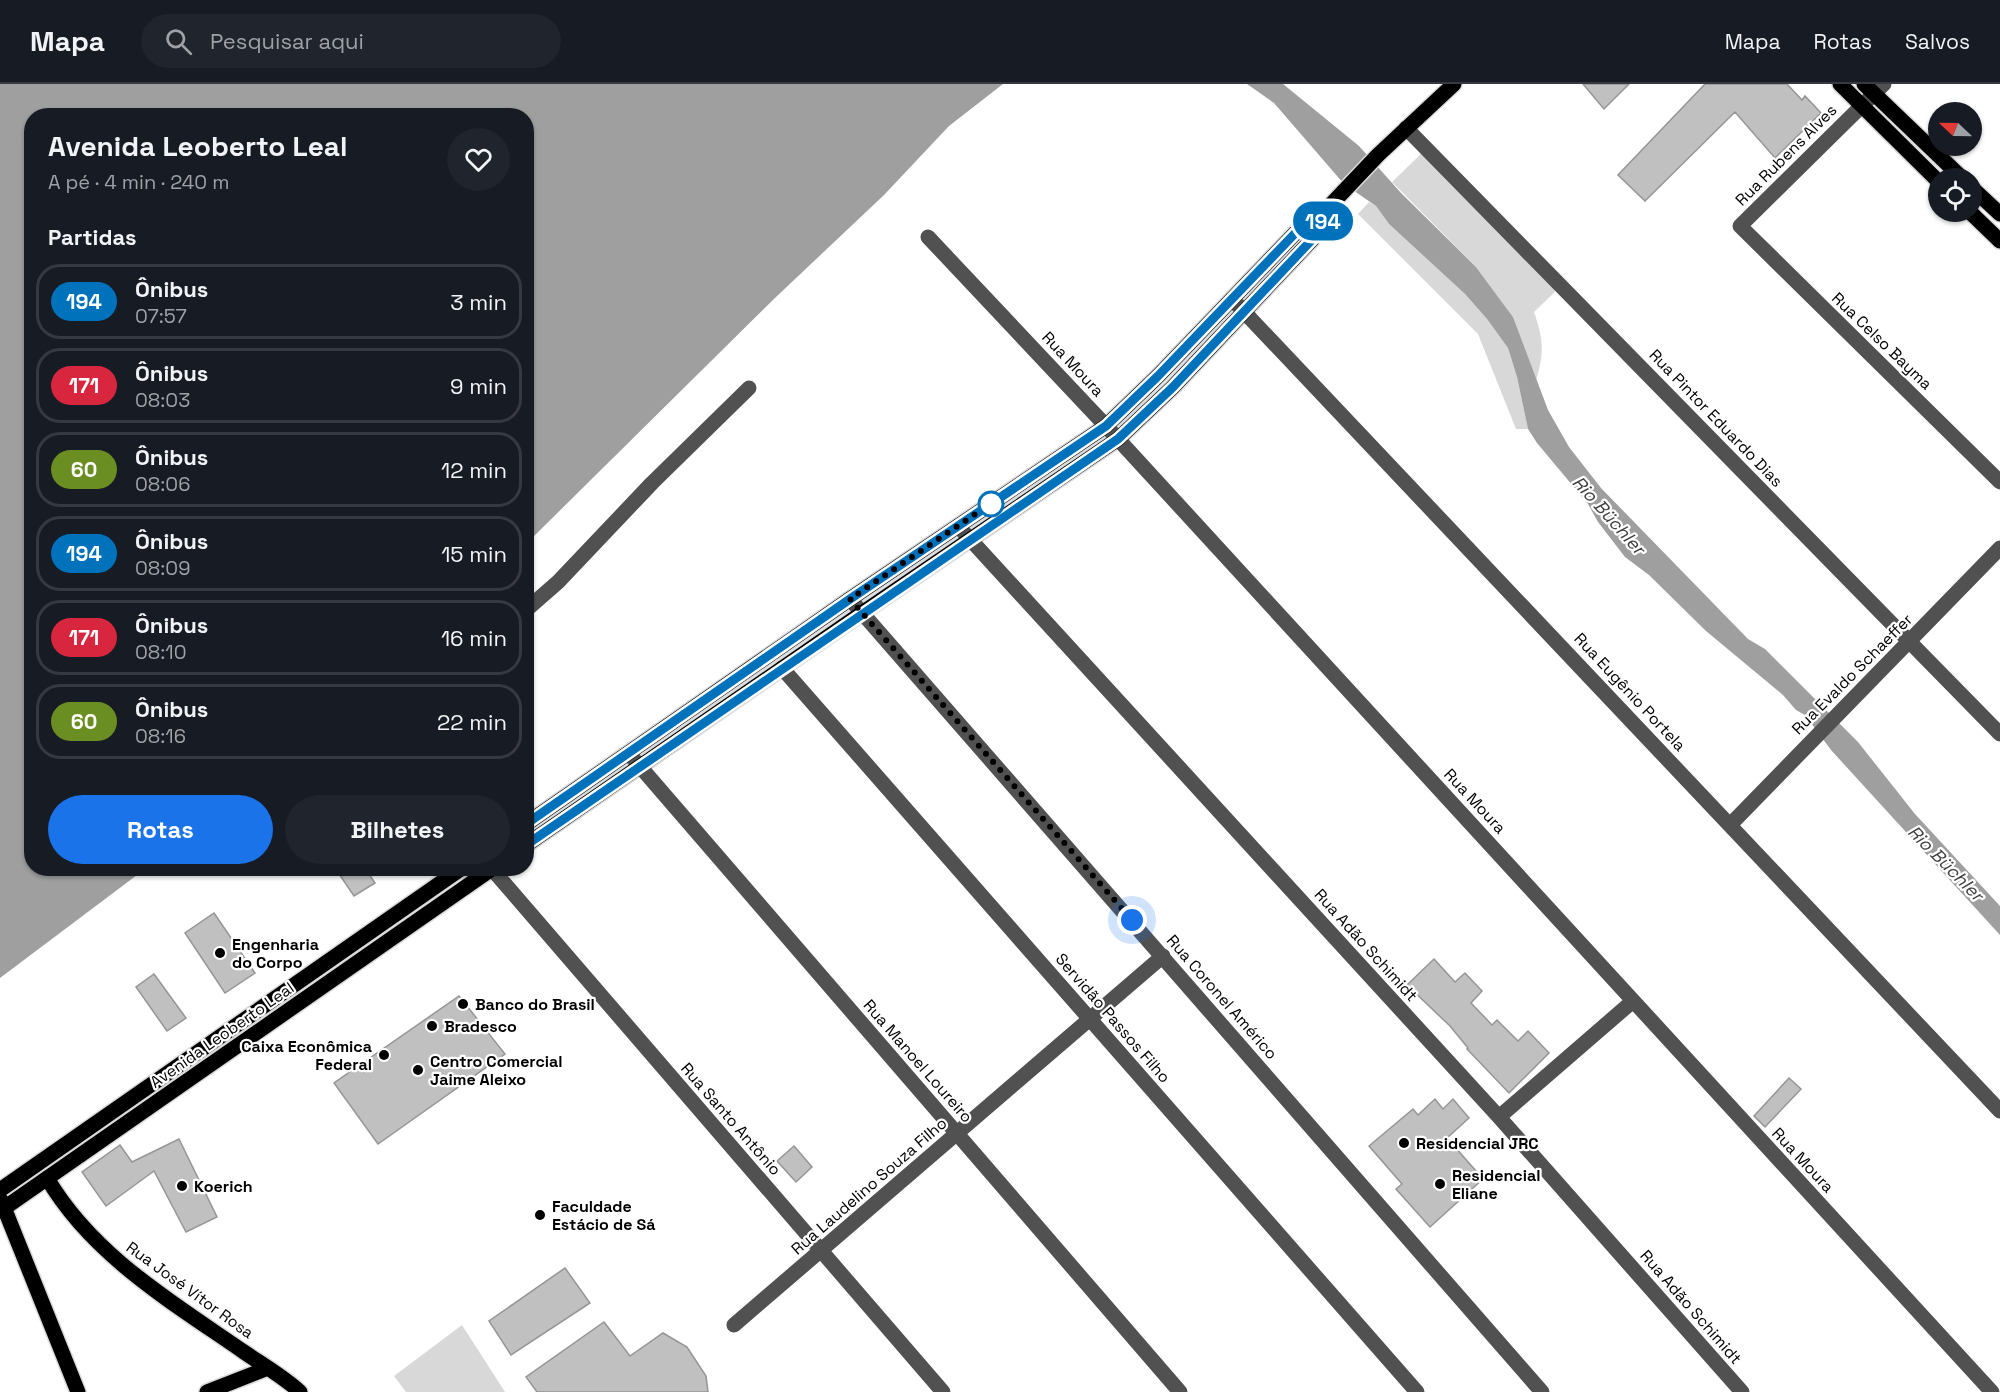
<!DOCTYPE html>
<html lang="pt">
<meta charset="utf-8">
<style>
:root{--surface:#171b24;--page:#20242c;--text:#f1f3f6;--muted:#9ea1a6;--line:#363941;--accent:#1a73e8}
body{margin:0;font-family:"Space Grotesk",sans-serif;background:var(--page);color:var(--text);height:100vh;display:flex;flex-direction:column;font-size:22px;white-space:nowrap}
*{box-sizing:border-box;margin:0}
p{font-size:20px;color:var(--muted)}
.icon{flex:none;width:33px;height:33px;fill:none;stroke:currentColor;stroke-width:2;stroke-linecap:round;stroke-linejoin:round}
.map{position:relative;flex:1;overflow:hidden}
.side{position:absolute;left:24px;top:24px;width:510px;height:768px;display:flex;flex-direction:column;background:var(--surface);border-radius:24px;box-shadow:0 2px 4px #0004}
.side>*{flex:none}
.badge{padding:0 12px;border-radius:20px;font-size:21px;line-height:39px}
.needle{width:39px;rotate:292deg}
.controls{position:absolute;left:1928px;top:18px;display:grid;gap:12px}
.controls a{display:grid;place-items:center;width:54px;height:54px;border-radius:50%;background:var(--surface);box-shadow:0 2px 4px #0004;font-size:30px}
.you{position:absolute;width:30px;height:30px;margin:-15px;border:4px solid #fff;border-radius:50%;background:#1a73e8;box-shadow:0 0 0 9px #1a73e833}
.map>.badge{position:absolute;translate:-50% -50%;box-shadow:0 0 0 3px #fff}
h2{padding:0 24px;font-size:22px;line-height:54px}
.round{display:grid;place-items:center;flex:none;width:63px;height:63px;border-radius:32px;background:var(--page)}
.summary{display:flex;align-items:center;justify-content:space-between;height:102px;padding:0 24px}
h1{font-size:28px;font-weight:600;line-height:45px}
.primary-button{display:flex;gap:12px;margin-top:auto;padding:12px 24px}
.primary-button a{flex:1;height:69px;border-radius:36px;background:var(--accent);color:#fff;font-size:24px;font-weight:600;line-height:69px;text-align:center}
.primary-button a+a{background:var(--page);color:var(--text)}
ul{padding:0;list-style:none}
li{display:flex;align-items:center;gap:18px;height:75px;margin:0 12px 9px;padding:0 12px;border:3px solid var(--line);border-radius:24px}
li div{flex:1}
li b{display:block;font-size:22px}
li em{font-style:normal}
li .badge{min-width:66px;font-weight:700;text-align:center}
header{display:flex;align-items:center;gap:36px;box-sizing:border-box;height:84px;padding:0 30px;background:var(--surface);border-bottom:2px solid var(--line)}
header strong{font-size:28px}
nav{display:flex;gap:33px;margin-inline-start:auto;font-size:21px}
.search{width:420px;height:54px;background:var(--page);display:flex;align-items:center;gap:15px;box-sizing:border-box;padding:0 21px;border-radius:33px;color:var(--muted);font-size:22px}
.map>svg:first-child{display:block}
.green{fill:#d8d8d8}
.water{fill:#9f9f9f}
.building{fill:#c0c0c0;stroke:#959595;stroke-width:1.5}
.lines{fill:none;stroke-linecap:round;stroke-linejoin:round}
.major-casing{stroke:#dbdbdb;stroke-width:18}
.minor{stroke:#515151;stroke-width:15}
.major{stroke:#000;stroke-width:15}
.line-casing{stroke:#fff;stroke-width:14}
.line{stroke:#0072bc;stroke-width:9}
.walk{stroke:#000;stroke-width:6;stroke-dasharray:0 10.8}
.stop-dot{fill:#fff;stroke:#0072bc;stroke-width:3}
.poi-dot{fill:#000;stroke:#fff;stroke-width:2}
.labels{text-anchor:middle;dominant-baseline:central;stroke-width:4.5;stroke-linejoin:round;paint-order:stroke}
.street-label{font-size:16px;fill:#000;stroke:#fff}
.poi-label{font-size:16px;font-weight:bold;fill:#000;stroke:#fff;text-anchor:start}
.water-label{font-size:18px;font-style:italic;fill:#404040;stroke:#fff}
</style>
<header>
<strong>Mapa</strong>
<div class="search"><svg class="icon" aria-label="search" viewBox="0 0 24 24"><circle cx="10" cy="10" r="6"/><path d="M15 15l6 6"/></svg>Pesquisar aqui</div>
<nav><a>Mapa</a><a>Rotas</a><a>Salvos</a></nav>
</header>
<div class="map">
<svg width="2000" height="1308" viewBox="0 0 2000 1308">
<rect width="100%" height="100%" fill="#fff"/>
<path class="green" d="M1422,69L1558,205L1534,228C1544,257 1544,269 1536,297L1513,233L1476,183L1392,98Z
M1369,118L1376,122L1389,140L1465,210L1487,235L1508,264L1517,293L1528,345H1516L1478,250L1358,130Z
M462,1241L505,1308H406L394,1292Z"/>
<path class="water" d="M0,0H1003L949,42L884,111L776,213L527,459L526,32H32V784L145,785L0,894Z
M1247,0H1283L1359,62L1401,109L1476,183L1513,233L1548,326L1569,363L1601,404L1748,555L1765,565L1858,658L1915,730L2000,822V851L1831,666L1805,631L1796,626L1783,611L1706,547L1649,491L1625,473L1598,438L1588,420L1537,359L1528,345L1517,293L1508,264L1487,235L1465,210L1389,140L1376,122L1344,100L1274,19Z"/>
<path class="building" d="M1583,0H1629L1604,25Z
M1705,0H1787L1802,16L1805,12L1821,29L1775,74L1735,28L1645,117L1618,91Z
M335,784H365L375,799L354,812Z
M214,829L255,889L225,909L185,849Z
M1434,875L1455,898L1465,889L1482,907L1471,919L1492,941L1497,936L1518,957L1528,947L1549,969L1509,1009L1467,965L1468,964L1450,942L1407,901Z
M154,890L186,934L167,947L136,903Z
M459,912L505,970L378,1060L334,999Z
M1789,994L1801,1005L1765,1043L1754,1032Z
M1435,1015L1443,1025L1453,1015L1469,1034L1447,1054L1483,1095L1430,1143L1396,1105L1402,1100L1369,1062L1413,1025L1418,1031Z
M179,1055L217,1133L186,1148L154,1087L106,1122L82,1088L120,1061L132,1078Z
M794,1062L812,1083L796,1098L777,1077Z
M565,1184L590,1219L511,1271L489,1237Z
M604,1238L630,1272L663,1249L687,1263L706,1292L708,1308H537L526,1293Z"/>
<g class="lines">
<defs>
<path id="major" d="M1840,0L1938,97
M1864,0L1962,94
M1971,103L2000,130
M1970,128L2000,157
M526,740L850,515L1106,342L1158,292L1304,140L1324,128L1378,71L1454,0
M526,761L862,529L1118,355L1173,303L1322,145L1324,128
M47,1094C93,1172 172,1218 244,1268C263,1281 284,1293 300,1308
M0,1106L462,784
M1,1116L78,1308
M0,1127L493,784
M207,1308L268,1284"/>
</defs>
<use href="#major" class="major-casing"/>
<path class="minor" d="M1884,0L1740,142L2000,398
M1406,44L2000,650
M928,153L1106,342L1992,1308
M1232,215L2000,1027
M958,442L1499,1033L1742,1308
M850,515L1542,1308
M526,526L558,498L652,399L749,304
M782,584L1417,1308
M631,672L1180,1308
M1730,741L2000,464
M492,785L943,1308
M1499,1033L1633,917
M734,1241L1163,872"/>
<use href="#major" class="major"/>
</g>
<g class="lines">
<defs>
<path id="line" d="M526,740L850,515L1106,342L1158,292L1304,140L1324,128L1322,145L1173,303L1118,355L526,761"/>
</defs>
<use href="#line" class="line-casing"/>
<use href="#line" class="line"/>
<path class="walk" d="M991,420L996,416L850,515L1132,836"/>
</g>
<circle class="stop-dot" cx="991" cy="420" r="12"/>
<g class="poi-dot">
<circle cx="220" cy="869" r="6"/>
<circle cx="463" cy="920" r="6"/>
<circle cx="432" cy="942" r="6"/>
<circle cx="384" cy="971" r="6"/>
<circle cx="418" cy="986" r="6"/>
<circle cx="1404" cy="1059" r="6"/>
<circle cx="1440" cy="1100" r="6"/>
<circle cx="182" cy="1102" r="6"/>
<circle cx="540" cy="1131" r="6"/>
</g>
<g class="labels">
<g class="street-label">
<text transform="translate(1786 71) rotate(-45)">Rua Rubens Alves</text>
<text transform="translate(1882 257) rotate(44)">Rua Celso Bayma</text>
<text transform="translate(1073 280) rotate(47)">Rua Moura</text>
<text transform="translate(1716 334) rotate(46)">Rua Pintor Eduardo Dias</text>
<text transform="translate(1852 590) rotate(-45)">Rua Evaldo Schaeffer</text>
<text transform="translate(1630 608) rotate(47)">Rua Eugênio Portela</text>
<text transform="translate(1475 717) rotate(47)">Rua Moura</text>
<text transform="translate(1366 861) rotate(48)">Rua Adão Schimidt</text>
<text transform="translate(1222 913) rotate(49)">Rua Coronel Américo</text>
<text transform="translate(1113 934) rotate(49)">Servidão Passos Filho</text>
<text transform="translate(222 951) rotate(-35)">Avenida Leoberto Leal</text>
<text transform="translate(918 977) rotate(49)">Rua Manoel Loureiro</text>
<text transform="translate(731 1035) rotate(49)">Rua Santo Antônio</text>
<text transform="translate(1803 1076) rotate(47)">Rua Moura</text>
<text transform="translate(869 1102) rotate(-41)">Rua Laudelino Souza Filho</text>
<text transform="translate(190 1206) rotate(36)">Rua José Vítor Rosa</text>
<text transform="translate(1691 1223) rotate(49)">Rua Adão Schimidt</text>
</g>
<g class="poi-label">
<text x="232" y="860">Engenharia<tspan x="232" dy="18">do Corpo</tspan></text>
<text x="475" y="920">Banco do Brasil</text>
<text x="444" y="942">Bradesco</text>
<text x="372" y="962" text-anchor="end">Caixa Econômica<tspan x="372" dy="18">Federal</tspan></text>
<text x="430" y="977">Centro Comercial<tspan x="430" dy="18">Jaime Aleixo</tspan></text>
<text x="1416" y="1059">Residencial JRC</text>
<text x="1452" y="1091">Residencial<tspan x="1452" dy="18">Eliane</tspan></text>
<text x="194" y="1102">Koerich</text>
<text x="552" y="1122">Faculdade<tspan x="552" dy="18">Estácio de Sá</tspan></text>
</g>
<g class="water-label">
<text transform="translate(1609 431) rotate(48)">Rio Büchler</text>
<text transform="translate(1946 779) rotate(45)">Rio Büchler</text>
</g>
</g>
</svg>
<div class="controls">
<a><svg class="needle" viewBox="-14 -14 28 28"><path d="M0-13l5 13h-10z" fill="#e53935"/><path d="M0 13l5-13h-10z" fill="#9ea1a6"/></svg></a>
<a><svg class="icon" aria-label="locate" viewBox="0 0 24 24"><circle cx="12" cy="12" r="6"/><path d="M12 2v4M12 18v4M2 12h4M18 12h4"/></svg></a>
</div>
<div class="you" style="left:1132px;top:836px"></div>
<b class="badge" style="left:1323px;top:137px;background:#0072bc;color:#fff">194</b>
<section class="side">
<div class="summary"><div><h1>Avenida Leoberto Leal</h1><p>A pé · 4 min · 240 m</p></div><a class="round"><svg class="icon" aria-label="heart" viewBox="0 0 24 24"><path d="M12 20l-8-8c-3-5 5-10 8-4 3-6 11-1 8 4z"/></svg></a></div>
<h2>Partidas</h2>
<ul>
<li><span class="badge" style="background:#0072bc;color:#fff">194</span><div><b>Ônibus</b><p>07:57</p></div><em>3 min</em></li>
<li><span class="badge" style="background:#d7263d;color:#fff">171</span><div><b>Ônibus</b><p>08:03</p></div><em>9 min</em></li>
<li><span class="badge" style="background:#6b8e23;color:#fff">60</span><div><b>Ônibus</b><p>08:06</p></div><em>12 min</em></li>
<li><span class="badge" style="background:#0072bc;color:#fff">194</span><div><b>Ônibus</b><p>08:09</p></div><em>15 min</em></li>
<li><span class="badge" style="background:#d7263d;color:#fff">171</span><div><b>Ônibus</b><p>08:10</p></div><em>16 min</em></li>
<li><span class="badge" style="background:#6b8e23;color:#fff">60</span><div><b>Ônibus</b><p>08:16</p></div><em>22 min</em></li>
</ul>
<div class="primary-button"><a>Rotas</a><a>Bilhetes</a></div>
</section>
</div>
